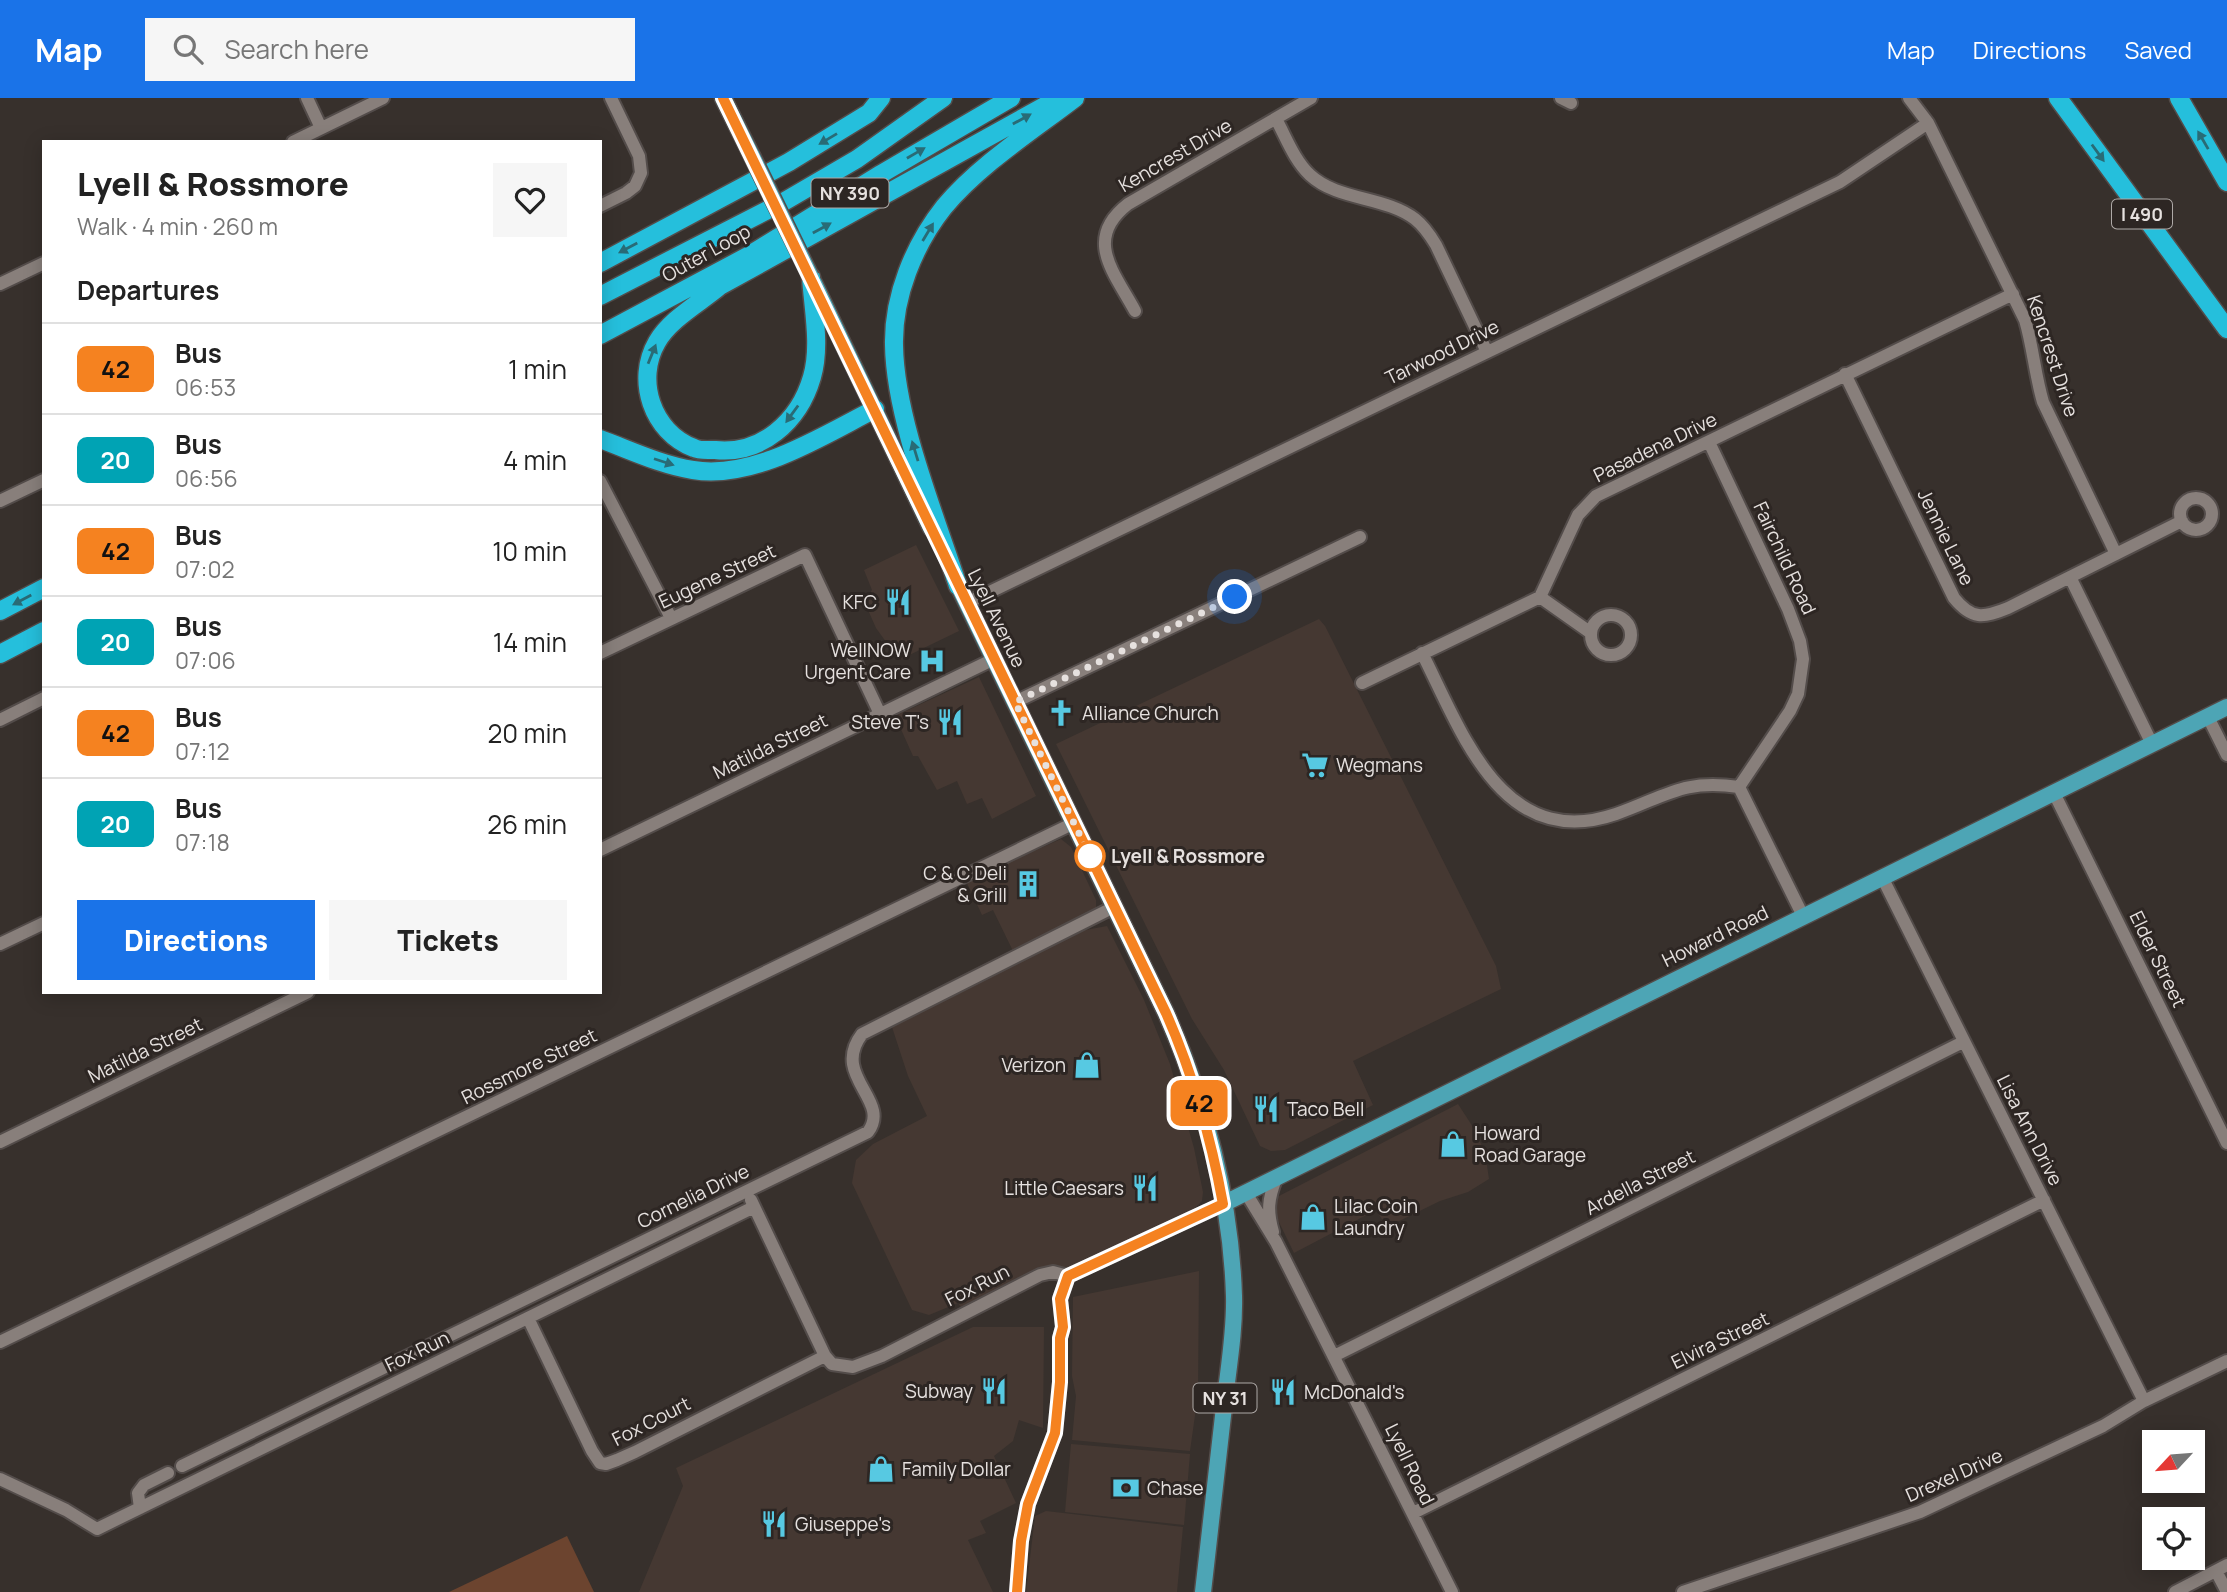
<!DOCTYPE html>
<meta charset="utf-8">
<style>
:root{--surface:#fff;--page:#f6f6f6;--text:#222;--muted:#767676;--line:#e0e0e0;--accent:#1a73e8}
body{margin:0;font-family:Manrope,sans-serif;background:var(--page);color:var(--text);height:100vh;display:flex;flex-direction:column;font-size:26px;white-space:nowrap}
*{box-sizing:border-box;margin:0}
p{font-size:23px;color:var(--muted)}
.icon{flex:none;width:38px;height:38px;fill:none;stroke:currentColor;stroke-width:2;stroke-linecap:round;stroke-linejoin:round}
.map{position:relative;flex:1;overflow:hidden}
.details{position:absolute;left:42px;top:42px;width:560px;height:854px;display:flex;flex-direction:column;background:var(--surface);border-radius:0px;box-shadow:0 4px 18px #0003}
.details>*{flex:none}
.badge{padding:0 14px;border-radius:10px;font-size:24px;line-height:46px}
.needle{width:46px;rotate:244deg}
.tools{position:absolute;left:2142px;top:1332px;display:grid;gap:14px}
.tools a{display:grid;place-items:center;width:63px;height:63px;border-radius:0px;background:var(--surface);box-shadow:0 4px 18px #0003;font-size:35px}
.you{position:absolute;width:35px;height:35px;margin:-18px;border:5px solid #fff;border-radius:50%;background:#1a73e8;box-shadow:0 0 0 10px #1a73e833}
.map>.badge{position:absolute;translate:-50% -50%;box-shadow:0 0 0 4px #fff}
h2{padding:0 35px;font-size:26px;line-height:63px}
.round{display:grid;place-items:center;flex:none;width:74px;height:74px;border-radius:0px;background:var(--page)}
.headline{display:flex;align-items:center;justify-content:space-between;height:119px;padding:0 35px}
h1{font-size:33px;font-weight:800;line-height:52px}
.primary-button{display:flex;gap:14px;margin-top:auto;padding:14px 35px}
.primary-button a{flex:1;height:80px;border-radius:0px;background:var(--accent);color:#fff;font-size:28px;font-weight:800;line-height:80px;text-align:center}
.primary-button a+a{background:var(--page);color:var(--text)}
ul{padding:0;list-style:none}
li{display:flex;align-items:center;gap:21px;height:91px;padding:0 35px;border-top:2px solid var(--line)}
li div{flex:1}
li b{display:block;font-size:26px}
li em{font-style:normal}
li .badge{min-width:77px;font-weight:700;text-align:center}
header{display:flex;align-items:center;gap:42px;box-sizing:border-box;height:98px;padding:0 35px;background:var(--accent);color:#fff}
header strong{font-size:33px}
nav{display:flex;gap:38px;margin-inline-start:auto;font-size:24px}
.search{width:490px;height:63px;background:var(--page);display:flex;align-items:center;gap:18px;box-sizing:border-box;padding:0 24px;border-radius:0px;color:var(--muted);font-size:26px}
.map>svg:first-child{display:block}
.built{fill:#453832}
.green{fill:#6c442f}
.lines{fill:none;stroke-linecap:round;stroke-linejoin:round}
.minor-casing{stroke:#534c4a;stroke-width:16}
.major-casing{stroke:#534c4a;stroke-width:19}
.highway-casing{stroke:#534c4a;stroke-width:21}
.minor{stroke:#887f7b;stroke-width:12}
.major{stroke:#4da5b5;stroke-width:16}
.highway{stroke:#25bfdc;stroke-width:18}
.major-bridge-casing{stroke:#534c4a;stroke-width:19;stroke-linecap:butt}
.major-bridge{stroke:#4da5b5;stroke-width:16}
.oneway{fill:#296b76}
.line-casing{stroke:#fff;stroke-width:16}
.line{stroke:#f58220;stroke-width:10}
.walk{stroke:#e6e1df;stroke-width:7;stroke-dasharray:0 12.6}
.stop-dot{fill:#fff;stroke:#f58220;stroke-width:3.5}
.labels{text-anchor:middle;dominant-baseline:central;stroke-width:6;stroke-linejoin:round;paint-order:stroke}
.shield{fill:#2d2623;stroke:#aea9a7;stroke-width:2}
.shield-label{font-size:18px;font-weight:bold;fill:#e6e1df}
.street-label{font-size:19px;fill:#e6e1df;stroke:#2d2623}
.poi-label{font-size:19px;fill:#e6e1df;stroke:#2d2623;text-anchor:start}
.stop-label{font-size:19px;font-weight:bold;fill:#e6e1df;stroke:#2d2623;text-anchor:start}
</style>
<header>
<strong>Map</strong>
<div class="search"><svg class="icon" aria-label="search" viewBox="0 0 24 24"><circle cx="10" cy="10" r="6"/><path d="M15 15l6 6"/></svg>Search here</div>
<nav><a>Map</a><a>Directions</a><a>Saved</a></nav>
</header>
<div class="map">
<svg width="2227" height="1494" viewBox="0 0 2227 1494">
<rect width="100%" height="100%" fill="#37302c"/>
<path class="built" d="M916,447L959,533L899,562L876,530L864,503L872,492L864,472Z
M1319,521L1325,528L1496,868L1501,891L1353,963L1373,1007L1285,1052L1271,1053L1260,1048L1224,972L1192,921L1056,646Z
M979,579L1036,698L992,721L982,700L967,706L957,683L937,692L918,658H913L895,618Z
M1061,741L1071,749L1096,802V810L1013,853L993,812L982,817L966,783Z
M1107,828L1144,902L1170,966L1194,1050L1203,1094L1202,1103L1195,1110L968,1219L958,1205L929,1217L912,1212L852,1085L856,1062L873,1046L927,1018L908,978L891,926L1080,833Z
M1458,1006L1471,1026L1485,1054L1489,1081L1468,1094L1440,1103L1387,1129L1376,1112L1294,1155L1274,1114L1277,1099Z
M1199,1173L1198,1296L1190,1353L1072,1342L1076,1298L1072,1278L1073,1199Z
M973,1229H1044L1043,1330L1019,1322L1013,1343L994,1358L1016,1405L980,1423L986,1435L968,1442L993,1494H639L683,1388L676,1370Z
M1071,1346L1190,1356L1184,1427L1065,1414Z
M1046,1413L1183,1429L1177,1494H1026L1035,1418Z"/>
<path class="green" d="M567,1438L594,1494H449Z"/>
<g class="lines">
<defs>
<path id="minor" d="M307,0L321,30
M1561,0L1571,5
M1909,0L1928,25L2025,222C2033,249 2035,277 2043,304L2116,456
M1276,21C1286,39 1294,62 1310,77C1338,103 1385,98 1415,121C1424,128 1430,137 1436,147L1487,254
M293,44L383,0
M600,108L626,95L635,88L641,75L639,58L611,0
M0,186L44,165
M1135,213C1114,174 1083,141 1128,106L1311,0
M1845,276L1954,500C1972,522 1983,520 2008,510L2182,423
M1709,344L1788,511L1800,543L1803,561L1798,596L1790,613L1739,689L1803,818
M600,383L671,520
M2180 416a16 16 0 1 1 32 0a16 16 0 1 1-32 0Z
M0,403L44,382
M2070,479L2152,646
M1540,499L1591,535
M967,505L1840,84L1928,25
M1591 537a20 20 0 1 1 40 0a20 20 0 1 1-40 0Z
M600,555L805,457L880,616
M1422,555C1462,634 1502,755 1616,716C1667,698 1682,681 1739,689
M1362,585L1540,499L1578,417L1596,398L2013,196
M1015,604L1360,439
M2208,619L2227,657
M0,622L44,600
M2054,695L2227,1045
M600,752L994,561
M1882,779L2144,1303
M0,846L44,825
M0,1044L308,894
M1246,1095L1276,1144L1452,1494
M751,1102L825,1258L832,1266L853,1269L882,1258L1040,1177L1053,1174L1068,1178L1223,1106
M1273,1134C1267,1113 1268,1101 1276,1081
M528,1220L592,1353L600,1365L606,1366L617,1362L635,1354L825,1258
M0,1244L1074,725
M1334,1258L1963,944
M182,1368L868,1034C892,1002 830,978 862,936L1114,809
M0,1381L66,1412L97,1431L754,1109
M140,1410L138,1395L144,1387L168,1375
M1413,1415L2044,1102
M2216,1473L2227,1494
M1017,1494L1021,1443L1028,1406L1055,1335L1060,1284V1240L1063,1229L1060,1201L1068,1178
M1683,1494L1920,1414L2103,1328L2144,1303L2227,1263
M2175,1494L2227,1467"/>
<path id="major" d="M723,0L752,58
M814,185L931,430
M954,479L1166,915C1205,1003 1231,1101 1234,1198C1235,1235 1228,1272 1224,1309C1217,1371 1210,1432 1203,1494
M1223,1106L2227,609"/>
<path id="highway" d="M2058,0L2227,231
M2179,0L2227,84
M600,165L789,64L869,15L881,0
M811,179C813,211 821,248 812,279C799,324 761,357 715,352C708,352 700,353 694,350C652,334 635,282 657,244C670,221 700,205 720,188L1059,0
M600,198L785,103L857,61L943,0
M600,237L748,158L881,76L1011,0
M600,341C630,352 661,367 693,372C754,382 822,338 875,311
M958,488C935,417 895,320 894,247C893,198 914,147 944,109C979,67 1032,33 1075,0
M0,513L44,490
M0,556L44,533"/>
</defs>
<use href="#minor" class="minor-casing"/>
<use href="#major" class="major-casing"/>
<use href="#highway" class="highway-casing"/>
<use href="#minor" class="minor"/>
<use href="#major" class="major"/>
<use href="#highway" class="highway"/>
<defs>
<path id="major-bridge" d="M752,58L811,179"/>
</defs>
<use href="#major-bridge" class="major-bridge-casing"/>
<use href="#major-bridge" class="major-bridge"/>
</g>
<defs><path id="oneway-solid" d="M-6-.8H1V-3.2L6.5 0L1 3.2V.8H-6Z" transform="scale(1.75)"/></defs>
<g class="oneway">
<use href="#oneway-solid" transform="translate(1022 21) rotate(-29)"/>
<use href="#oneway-solid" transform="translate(828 41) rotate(149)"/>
<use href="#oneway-solid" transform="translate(2203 42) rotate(-120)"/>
<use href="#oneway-solid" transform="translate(916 55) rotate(-30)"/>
<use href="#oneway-solid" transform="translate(2098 55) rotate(54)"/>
<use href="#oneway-solid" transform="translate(822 130) rotate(-29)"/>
<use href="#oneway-solid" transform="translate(928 134) rotate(-59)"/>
<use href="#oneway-solid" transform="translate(628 150) rotate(152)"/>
<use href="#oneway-solid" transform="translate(652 256) rotate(-68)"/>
<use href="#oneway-solid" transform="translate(792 316) rotate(126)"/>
<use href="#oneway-solid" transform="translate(915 353) rotate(-107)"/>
<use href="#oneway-solid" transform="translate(664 364) rotate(18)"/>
<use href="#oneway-solid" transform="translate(22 502) rotate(152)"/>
</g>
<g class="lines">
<defs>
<path id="line" d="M723,0L1166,915C1193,976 1211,1040 1223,1106L1068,1178L1060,1201L1063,1229L1060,1240V1284L1055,1335L1028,1406L1021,1443L1017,1494"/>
</defs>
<use href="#line" class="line-casing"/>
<use href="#line" class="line"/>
<path class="walk" d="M1090,758L1015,604L1235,499"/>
</g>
<defs>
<symbol id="restaurant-bare" viewBox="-9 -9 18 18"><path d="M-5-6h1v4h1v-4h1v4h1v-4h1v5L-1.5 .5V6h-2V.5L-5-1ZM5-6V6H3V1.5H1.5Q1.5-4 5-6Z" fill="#57c9e2" stroke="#2d2623" stroke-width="2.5" paint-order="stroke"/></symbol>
<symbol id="hospital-bare" viewBox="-9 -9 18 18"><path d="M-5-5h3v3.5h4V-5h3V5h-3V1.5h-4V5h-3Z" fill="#57c9e2" stroke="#2d2623" stroke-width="2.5" paint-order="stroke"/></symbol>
<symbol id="church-bare" viewBox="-9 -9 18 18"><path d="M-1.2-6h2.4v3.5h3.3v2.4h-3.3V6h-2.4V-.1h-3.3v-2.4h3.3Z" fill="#57c9e2" stroke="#2d2623" stroke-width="2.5" paint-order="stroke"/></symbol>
<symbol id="supermarket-bare" viewBox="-9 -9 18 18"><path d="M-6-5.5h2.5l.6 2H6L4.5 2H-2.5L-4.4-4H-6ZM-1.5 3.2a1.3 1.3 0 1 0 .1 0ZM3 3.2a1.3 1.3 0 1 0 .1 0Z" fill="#57c9e2" stroke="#2d2623" stroke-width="2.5" paint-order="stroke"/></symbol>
<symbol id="building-bare" viewBox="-9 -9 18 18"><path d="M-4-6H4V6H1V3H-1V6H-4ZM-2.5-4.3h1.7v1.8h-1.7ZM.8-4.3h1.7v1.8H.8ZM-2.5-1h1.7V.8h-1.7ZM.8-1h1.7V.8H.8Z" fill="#57c9e2" stroke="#2d2623" stroke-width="2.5" paint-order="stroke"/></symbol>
<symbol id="shop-bare" viewBox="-9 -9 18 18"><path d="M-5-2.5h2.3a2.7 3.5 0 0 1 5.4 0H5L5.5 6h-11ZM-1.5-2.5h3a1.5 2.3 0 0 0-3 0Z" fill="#57c9e2" stroke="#2d2623" stroke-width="2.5" paint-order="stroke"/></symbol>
<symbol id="bank-bare" viewBox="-9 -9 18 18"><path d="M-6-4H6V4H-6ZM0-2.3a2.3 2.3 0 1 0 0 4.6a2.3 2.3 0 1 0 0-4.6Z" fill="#57c9e2" stroke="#2d2623" stroke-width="2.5" paint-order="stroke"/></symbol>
</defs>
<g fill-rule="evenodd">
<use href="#restaurant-bare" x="879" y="485" width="38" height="38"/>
<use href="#hospital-bare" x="913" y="544" width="38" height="38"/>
<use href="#church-bare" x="1042" y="596" width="38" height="38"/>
<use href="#restaurant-bare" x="931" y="605" width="38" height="38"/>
<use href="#supermarket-bare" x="1296" y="648" width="38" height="38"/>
<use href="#building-bare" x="1009" y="767" width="38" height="38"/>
<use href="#shop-bare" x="1068" y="948" width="38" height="38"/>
<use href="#restaurant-bare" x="1247" y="992" width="38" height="38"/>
<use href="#shop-bare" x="1434" y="1027" width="38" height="38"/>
<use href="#restaurant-bare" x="1126" y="1071" width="38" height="38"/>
<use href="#shop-bare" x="1294" y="1100" width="38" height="38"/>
<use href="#restaurant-bare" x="975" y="1274" width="38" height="38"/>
<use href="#restaurant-bare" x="1264" y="1275" width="38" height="38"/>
<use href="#shop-bare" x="862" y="1352" width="38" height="38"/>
<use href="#bank-bare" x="1107" y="1371" width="38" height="38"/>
<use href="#restaurant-bare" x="755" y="1407" width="38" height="38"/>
</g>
<circle class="stop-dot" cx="1090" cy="758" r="14"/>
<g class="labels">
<g class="shield">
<rect x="811.5" y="80.5" width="77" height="29" rx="5"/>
<rect x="2112" y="101.5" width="60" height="29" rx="5"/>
<rect x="1193.5" y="1285.5" width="63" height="29" rx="5"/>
</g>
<g class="shield-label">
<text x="850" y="95">NY 390</text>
<text x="2142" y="116">I 490</text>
<text x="1225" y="1300">NY 31</text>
</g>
<g class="street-label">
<text transform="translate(1175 57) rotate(-30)">Kencrest Drive</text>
<text transform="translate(706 155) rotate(-29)">Outer Loop</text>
<text transform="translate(1442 254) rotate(-26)">Tarwood Drive</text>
<text transform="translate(2053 258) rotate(72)">Kencrest Drive</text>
<text transform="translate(1655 349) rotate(-26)">Pasadena Drive</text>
<text transform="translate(1946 439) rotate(64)">Jennie Lane</text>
<text transform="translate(1785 460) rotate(65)">Fairchild Road</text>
<text transform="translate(717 478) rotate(-25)">Eugene Street</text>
<text transform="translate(997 520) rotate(64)">Lyell Avenue</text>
<text transform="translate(770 648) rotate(-26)">Matilda Street</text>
<text transform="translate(1715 838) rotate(-26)">Howard Road</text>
<text transform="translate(2158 861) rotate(64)">Elder Street</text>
<text transform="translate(145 952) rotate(-26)">Matilda Street</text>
<text transform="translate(529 968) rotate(-26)">Rossmore Street</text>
<text transform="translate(2030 1032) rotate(63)">Lisa Ann Drive</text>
<text transform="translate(1640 1084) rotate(-27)">Ardella Street</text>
<text transform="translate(693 1098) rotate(-26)">Cornelia Drive</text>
<text transform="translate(977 1187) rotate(-27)">Fox Run</text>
<text transform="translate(1720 1242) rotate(-26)">Elvira Street</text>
<text transform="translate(417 1253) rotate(-26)">Fox Run</text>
<text transform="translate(651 1323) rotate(-27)">Fox Court</text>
<text transform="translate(1410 1366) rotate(64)">Lyell Road</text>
<text transform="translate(1954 1377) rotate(-24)">Drexel Drive</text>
</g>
<g class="poi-label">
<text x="877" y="504" text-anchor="end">KFC</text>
<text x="911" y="552" text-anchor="end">WellNOW<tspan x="911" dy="22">Urgent Care</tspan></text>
<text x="1082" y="615">Alliance Church</text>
<text x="929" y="624" text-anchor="end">Steve T's</text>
<text x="1336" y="667">Wegmans</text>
<text x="1007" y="775" text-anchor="end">C &amp; C Deli<tspan x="1007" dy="22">&amp; Grill</tspan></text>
<text x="1066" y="967" text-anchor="end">Verizon</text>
<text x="1287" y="1011">Taco Bell</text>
<text x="1474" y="1035">Howard<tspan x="1474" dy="22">Road Garage</tspan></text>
<text x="1124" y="1090" text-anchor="end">Little Caesars</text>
<text x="1334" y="1108">Lilac Coin<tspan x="1334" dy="22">Laundry</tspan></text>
<text x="973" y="1293" text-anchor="end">Subway</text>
<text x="1304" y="1294">McDonald's</text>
<text x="902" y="1371">Family Dollar</text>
<text x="1147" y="1390">Chase</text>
<text x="795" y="1426">Giuseppe's</text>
</g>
<g class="stop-label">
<text x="1111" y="758">Lyell &amp; Rossmore</text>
</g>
</g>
</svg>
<div class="tools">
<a><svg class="needle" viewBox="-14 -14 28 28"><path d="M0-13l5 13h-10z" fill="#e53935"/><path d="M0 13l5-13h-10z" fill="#767676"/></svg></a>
<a><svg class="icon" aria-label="locate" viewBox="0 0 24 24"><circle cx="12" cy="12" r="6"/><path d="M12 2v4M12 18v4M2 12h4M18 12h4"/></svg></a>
</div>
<div class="you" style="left:1235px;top:499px"></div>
<b class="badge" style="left:1199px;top:1005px;background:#f58220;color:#111">42</b>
<section class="details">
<div class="headline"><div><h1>Lyell &amp; Rossmore</h1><p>Walk · 4 min · 260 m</p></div><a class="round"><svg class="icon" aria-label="heart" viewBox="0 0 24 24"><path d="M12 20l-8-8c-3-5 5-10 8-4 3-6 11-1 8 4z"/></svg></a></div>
<h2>Departures</h2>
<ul>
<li><span class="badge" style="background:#f58220;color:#111">42</span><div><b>Bus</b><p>06:53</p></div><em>1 min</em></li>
<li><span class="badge" style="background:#00a3b4;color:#fff">20</span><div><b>Bus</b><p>06:56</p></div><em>4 min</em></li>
<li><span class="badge" style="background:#f58220;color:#111">42</span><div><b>Bus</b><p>07:02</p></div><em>10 min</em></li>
<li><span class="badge" style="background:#00a3b4;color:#fff">20</span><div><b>Bus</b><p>07:06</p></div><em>14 min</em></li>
<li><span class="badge" style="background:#f58220;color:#111">42</span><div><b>Bus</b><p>07:12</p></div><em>20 min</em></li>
<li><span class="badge" style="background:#00a3b4;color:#fff">20</span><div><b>Bus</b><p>07:18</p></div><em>26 min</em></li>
</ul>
<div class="primary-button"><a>Directions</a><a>Tickets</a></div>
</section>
</div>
